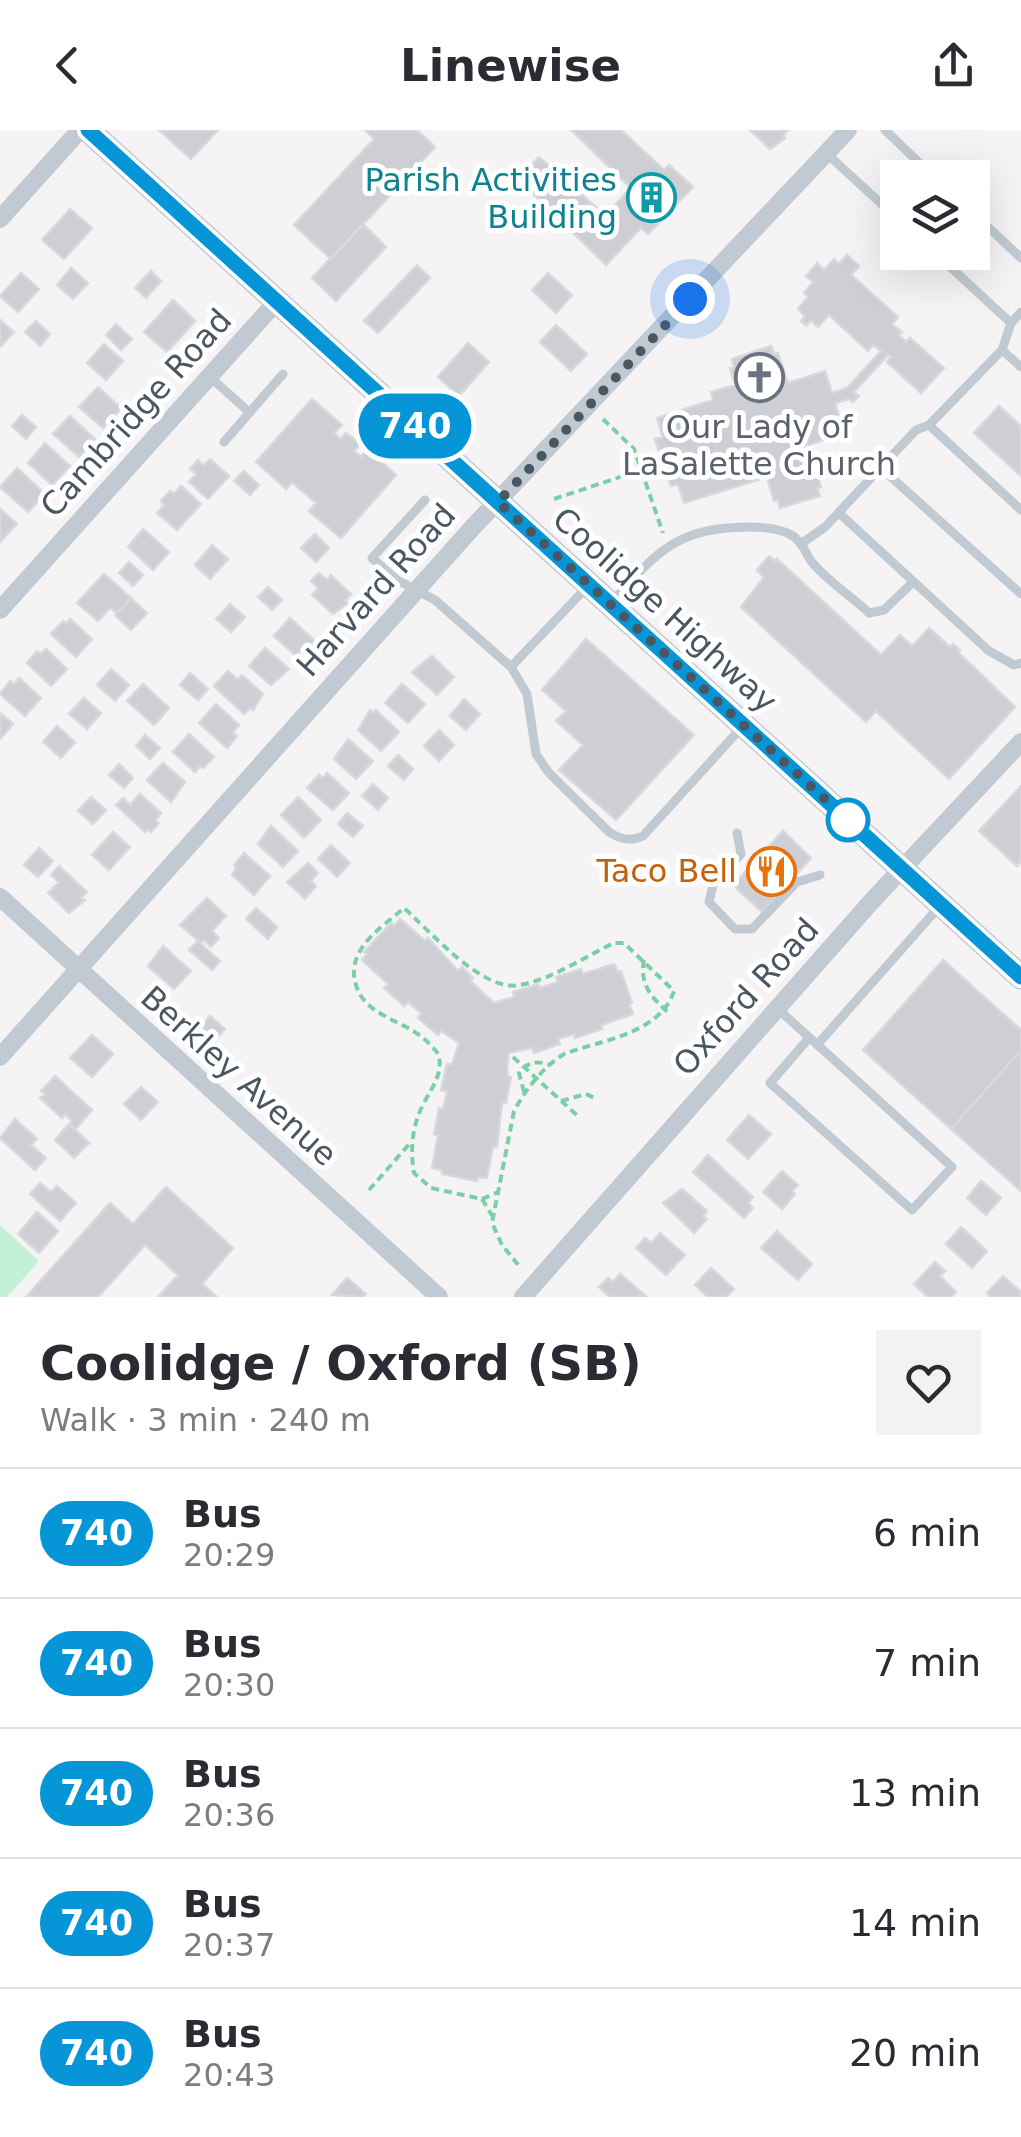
<!DOCTYPE html>
<meta charset="utf-8">
<style>
:root{--surface:#fff;--page:#f2f2f3;--text:#2b2b33;--muted:#7c7c81;--line:#e1e1e2}
body{margin:0;font-family:"DejaVu Sans",sans-serif;background:var(--page);color:var(--text);height:100vh;display:flex;flex-direction:column;font-size:38px;white-space:nowrap}
*{box-sizing:border-box;margin:0}
p{font-size:32px;color:var(--muted)}
.icon{flex:none;width:55px;height:55px;fill:none;stroke:currentColor;stroke-width:2;stroke-linecap:round;stroke-linejoin:round}
.map{position:relative;height:1167px;overflow:hidden}
.sheet{display:flex;flex-direction:column;background:var(--surface);flex:1}
.sheet>*{flex:none}
.badge{padding:0 20px;border-radius:32px;font-size:35px;line-height:65px}
.fabs{position:absolute;left:880px;top:30px;display:grid;gap:20px}
.fabs a{display:grid;place-items:center;width:110px;height:110px;border-radius:0px;background:var(--surface);box-shadow:0 10px 40px #0002;font-size:50px}
.you{position:absolute;width:50px;height:50px;margin:-25px;border:8px solid #fff;border-radius:50%;background:#1a73e8;box-shadow:0 0 0 15px #1a73e833}
.map>.badge{position:absolute;translate:-50% -50%;box-shadow:0 0 0 5px #fff}
.round{display:grid;place-items:center;flex:none;width:105px;height:105px;border-radius:0px;background:var(--page)}
.overview{display:flex;align-items:center;justify-content:space-between;height:170px;padding:0 40px}
h1{font-size:48px;font-weight:600;line-height:75px}
ul{padding:0;list-style:none}
li{display:flex;align-items:center;gap:30px;height:130px;padding:0 40px;border-top:2px solid var(--line)}
li div{flex:1}
li b{display:block;font-size:38px}
li em{font-style:normal}
li .badge{min-width:110px;font-weight:700;text-align:center}
header{display:flex;justify-content:space-between;align-items:center;height:130px;padding:0 40px;background:var(--surface);font-size:45px;font-weight:600}
.map>svg:first-child{display:block}
.green{fill:#c3f1d5}
.building{fill:#cdcfd5;stroke:#d7d9de;stroke-width:2.5}
.lines{fill:none;stroke-linecap:round;stroke-linejoin:round}
.path{stroke:#7ad0a6;stroke-width:4;stroke-dasharray:8 5;stroke-linecap:butt}
.lane{stroke:#c1cad2;stroke-width:9}
.street{stroke:#c1cad2;stroke-width:18}
.secondary{stroke:#c1cbd6;stroke-width:25}
.line-casing{stroke:#fff;stroke-width:22}
.line{stroke:#0696d7;stroke-width:15}
.walk{stroke:#4a5661;stroke-width:10;stroke-dasharray:0 18}
.stop-dot{fill:#fff;stroke:#0696d7;stroke-width:5}
.labels{text-anchor:middle;dominant-baseline:central;stroke-width:10;stroke-linejoin:round;paint-order:stroke}
.culture-label{font-size:32px;fill:#0d838f;stroke:#fff;text-anchor:end}
.street-label{font-size:32px;fill:#4a5661;stroke:#fff}
.worship-label{font-size:32px;fill:#5b616d;stroke:#fff}
.food-label{font-size:32px;fill:#c56008;stroke:#fff;text-anchor:end}
</style>
<header><svg class="icon" aria-label="back" viewBox="0 0 24 24"><path d="M15 5l-7 7 7 7"/></svg>Linewise<svg class="icon" aria-label="share" viewBox="0 0 24 24"><path d="M12 15V3M7 8l5-5 5 5M5 13v7h14v-7"/></svg></header>
<div class="map">
<svg width="1021" height="1167" viewBox="0 0 1021 1167">
<rect width="100%" height="100%" fill="#f5f3f3"/>
<path class="green" d="M0,1095L39,1131L7,1167H0Z"/>
<path class="building" d="M159,0H218L191,29Z
M365,0H417L435,17L331,129L294,95L374,9Z
M571,0H621L664,40L669,35L693,57L648,104L641,98L606,135L518,49L539,27L605,85L631,58Z
M788,0L783,6L785,8L770,19L751,1Z
M70,79L92,98L64,129L42,110Z
M363,94L386,117L336,171L312,148Z
M847,125L859,136L851,145L898,187L892,194L902,202L899,205L906,212L910,208L944,238L921,263L887,232L891,227L888,225L854,262L859,266L853,272L849,269L835,273L841,292L832,295L836,306L808,315L821,357L817,358L820,366L780,378L778,370L774,371L767,347L684,373L678,354L671,356L666,341L653,345L649,329L660,325L655,309L663,307L657,288L713,270L711,262L735,255L730,238L734,237L732,229L771,216L774,224L778,223L788,253L825,241L832,263L847,258L881,221L873,215L868,221L829,185L818,197L811,190L806,196L801,191L805,186L798,179L808,167L804,163L813,152L806,146L817,133L824,140L834,129L839,134Z
M417,135L430,148L378,203L364,191Z
M71,138L88,153L73,169L57,155Z
M151,141L161,151L146,168L135,158Z
M21,143L39,159L18,182L0,166Z
M548,143L572,165L556,183L532,160Z
M173,170L195,191L167,222L144,202Z
M0,190L14,202L0,217Z
M36,191L50,204L40,216L25,202Z
M116,194L132,209L121,220L106,205Z
M556,195L587,224L571,241L540,212Z
M468,213L489,232L459,266L438,247Z
M104,214L123,231L106,250L87,233Z
M98,257L121,278L103,298L79,277Z
M312,269L342,295L334,303L341,309L346,303L360,314L354,321L361,327L368,319L396,345L341,408L309,381L316,373L292,352L286,359L256,332Z
M999,276L1021,296V346L974,303Z
M22,285L36,297L26,309L12,296Z
M70,286L95,309L79,327L53,304Z
M45,313L70,336L52,355L28,333Z
M210,329L229,346L208,369L189,352L196,344L190,339L198,330L203,336Z
M17,338L45,364L28,382L0,357Z
M244,341L259,355L250,365L234,351Z
M181,356L201,374L177,400L157,383L164,375L161,371L170,361L174,364Z
M0,379L17,394L0,412Z
M143,399L169,422L153,440L128,417Z
M315,404L329,418L316,432L301,418Z
M212,415L228,429L210,449L195,435Z
M769,426L775,431L777,429L881,525L900,505L912,516L929,498L950,517L953,514L960,520L958,522L1015,577L949,649L876,581L866,592L741,477L764,447L757,440Z
M129,432L143,445L133,456L119,443Z
M319,443L327,450L331,445L351,464L345,471L348,473L333,484L312,465L318,458L311,451Z
M104,444L131,468L117,483L110,478L98,491L77,473Z
M268,457L282,470L272,480L258,467Z
M131,468L147,483L131,500L115,485Z
M230,474L245,487L231,502L216,489Z
M290,488L315,511L304,524L300,521L296,526L274,506Z
M70,489L92,509L76,527L51,504L63,491L66,494Z
M586,509L694,605L616,690L559,640L583,615L556,591L566,581L542,560Z
M265,518L289,539L271,555L249,536Z
M46,519L67,539L51,556L27,533L37,521L41,524Z
M432,526L454,547L437,565L412,542Z
M111,539L129,555L115,571L97,555Z
M228,541L238,550L242,545L263,564L253,580L250,578L244,584L214,556Z
M190,543L208,559L198,570L180,555Z
M19,548L41,568L25,586L0,564L10,551L14,554Z
M143,554L169,578L154,595L127,571Z
M402,554L425,574L408,593L385,573Z
M84,568L101,583L87,599L69,584Z
M464,569L480,584L466,600L450,586Z
M216,574L239,595L232,603L237,606L227,618L199,593Z
M370,580L373,583L376,580L399,602L381,621L358,600Z
M0,583L13,594L0,609Z
M57,596L75,612L61,628L43,612Z
M439,600L454,615L439,631L424,616Z
M189,604L214,627L203,638L200,636L195,642L173,622Z
M145,605L160,618L150,629L136,616Z
M348,609L373,631L356,649L334,629Z
M398,625L413,639L404,650L388,636Z
M163,633L185,652L171,672L147,650Z
M119,634L133,648L124,658L109,645Z
M327,643L349,663L333,680L307,658L319,645L323,648Z
M373,654L388,668L378,680L362,666Z
M1021,656V732L1017,736L979,701Z
M140,664L161,683L156,690L159,693L151,702L148,699L145,702L116,675L123,668L130,675Z
M91,667L106,680L93,694L78,681Z
M298,667L321,690L304,708L281,685Z
M347,683L363,696L353,707L338,694Z
M271,696L298,721L283,737L258,714Z
M783,701L811,728L762,782L733,755Z
M113,702L130,717L109,740L92,725Z
M331,715L350,733L337,747L318,729Z
M39,718L53,731L38,747L24,735Z
M244,723L270,746L254,765L232,745L236,738L234,735Z
M308,733L318,743L311,751L316,756L305,769L287,752Z
M59,736L87,762L81,768L85,770L69,783L48,763L59,752L51,745Z
M207,768L226,786L212,801L219,808L211,817L204,810L201,813L180,795Z
M256,778L277,797L268,809L246,789Z
M400,789L425,811L428,808L458,841L462,837L473,848L470,851L494,873L514,867L513,862L538,854L540,858L558,852L556,847L581,839L583,844L614,834L618,842L621,841L632,873L629,874L633,884L601,895L602,899L575,908L574,904L558,909L560,914L534,923L532,918L509,923L507,936L508,946L511,947L506,973L502,972L497,1017L493,1016L487,1048L478,1047L477,1051L442,1044V1040L432,1038L438,1005L434,1004L439,978L443,979L447,961L441,960L447,934L452,935L459,913L441,901L438,905L418,888L421,883L408,872L404,876L384,858L388,854L362,830L367,824L364,822L391,793L394,796Z
M198,811L220,831L212,840L189,820Z
M163,816L191,841L174,859L148,836Z
M943,830L1021,900V920L951,999L863,920Z
M210,886L225,899L209,917L194,904Z
M92,905L113,924L92,947L70,928Z
M1021,920V1061L951,999Z
M55,946L92,980L75,1000L69,994L72,991L65,984L62,988L40,968L45,964L41,961Z
M141,957L158,972L141,990L124,974Z
M749,985L771,1004L748,1029L727,1010Z
M15,989L37,1009L31,1015L46,1028L35,1040L0,1008Z
M69,994L89,1013L74,1028L55,1010Z
M708,1025L753,1067L748,1073L753,1078L744,1088L693,1042Z
M782,1041L798,1055L792,1061L795,1064L782,1079L763,1062Z
M981,1051L1001,1068L986,1085L967,1068Z
M40,1053L51,1062L57,1056L76,1073L60,1091L30,1064Z
M166,1057L233,1118L202,1154L217,1167H158L178,1145L145,1115L98,1167H26L110,1073L133,1094Z
M682,1059L707,1081L703,1086L707,1089L694,1103L663,1073Z
M37,1082L58,1101L39,1123L18,1104Z
M961,1097L987,1121L972,1138L946,1114Z
M777,1101L812,1134L798,1150L761,1118Z
M660,1103L685,1125L666,1145L636,1118L645,1108L651,1113Z
M935,1132L945,1141L940,1146L956,1162L951,1167H928L914,1154Z
M711,1138L734,1159L726,1167H708L695,1155Z
M620,1144L647,1167H610L599,1157L608,1148L613,1152Z
M1003,1146L1021,1162V1167H991L987,1163Z
M347,1148L366,1164L363,1167L332,1165Z"/>
<g class="lines">
<path class="path" d="M603,289L634,319L663,403
M554,369L641,340
M644,830C639,856 653,869 671,885
M513,927L580,988
M524,962L519,943C527,932 537,930 550,935
M561,971L586,964L597,969
M369,1060L412,1011
M482,1069L498,1062
M493,1087L482,1069L431,1058L414,1043C410,1018 412,994 425,971C434,954 442,945 439,925C421,901 408,899 383,885C372,879 361,870 357,858C343,821 380,799 404,778C430,801 483,863 520,855C553,849 584,827 614,813H624L674,861C660,904 601,910 564,924C543,937 526,959 514,981L492,1093L502,1115L520,1137"/>
<path class="lane" d="M885,0L935,48
M826,23L898,89
M972,82L1021,128
M934,122L1011,193
M1002,220L1021,237
M209,246L249,282
M929,295L1021,380
M224,312L283,244
M881,338L1021,464
M425,370L372,428L397,450L435,470L511,537L587,457
M839,383L989,521L1014,535L1021,533
M802,413L825,397L916,300L929,295L1002,220L1011,193L1021,182
M612,472C658,421 676,398 748,397C763,397 781,398 793,406C803,413 805,422 811,431C826,450 851,466 869,483L884,480L913,452
M511,537L527,564L536,624L549,643L609,702C620,709 630,712 643,706L742,597
M737,703L741,724L713,755L709,772L735,799H752L797,752L820,745
M778,879L952,1037L912,1080L770,953L809,908
M817,915L938,778"/>
<path class="street" d="M0,89L80,0
M0,480L277,171
M0,767L439,1167
M0,927L473,397L848,0
M523,1167L871,772L1021,612"/>
<path class="secondary" d="M88,0L1021,847"/>
</g>
<g class="lines">
<defs>
<path id="line" d="M88,0L1021,847"/>
</defs>
<use href="#line" class="line-casing"/>
<use href="#line" class="line"/>
<path class="walk" d="M690,169L498,372L848,690"/>
</g>
<defs>
<symbol id="building-ring" viewBox="-11 -11 22 22"><circle r="9.5" fill="#fff" stroke="#0f9aa8" stroke-width="1.5"/><path d="M-4-6H4V6H1V3H-1V6H-4ZM-2.5-4.3h1.7v1.8h-1.7ZM.8-4.3h1.7v1.8H.8ZM-2.5-1h1.7V.8h-1.7ZM.8-1h1.7V.8H.8Z" fill="#0f9aa8"/></symbol>
<symbol id="church-ring" viewBox="-11 -11 22 22"><circle r="9.5" fill="#fff" stroke="#6b7280" stroke-width="1.5"/><path d="M-1.2-6h2.4v3.5h3.3v2.4h-3.3V6h-2.4V-.1h-3.3v-2.4h3.3Z" fill="#6b7280"/></symbol>
<symbol id="restaurant-ring" viewBox="-11 -11 22 22"><circle r="9.5" fill="#fff" stroke="#e8710a" stroke-width="1.5"/><path d="M-5-6h1v4h1v-4h1v4h1v-4h1v5L-1.5 .5V6h-2V.5L-5-1ZM5-6V6H3V1.5H1.5Q1.5-4 5-6Z" fill="#e8710a"/></symbol>
</defs>
<g fill-rule="evenodd">
<use href="#building-ring" x="624" y="40" width="55" height="55"/>
<use href="#church-ring" x="732" y="220" width="55" height="55"/>
<use href="#restaurant-ring" x="744" y="714" width="55" height="55"/>
</g>
<circle class="stop-dot" cx="848" cy="690" r="20"/>
<g class="labels">
<g class="culture-label">
<text x="617" y="50">Parish Activities<tspan x="617" dy="37">Building</tspan></text>
</g>
<g class="street-label">
<text transform="translate(136 283) rotate(-48)">Cambridge Road</text>
<text transform="translate(376 460) rotate(-48)">Harvard Road</text>
<text transform="translate(665 480) rotate(42)">Coolidge Highway</text>
<text transform="translate(746 867) rotate(-48)">Oxford Road</text>
<text transform="translate(239 946) rotate(42)">Berkley Avenue</text>
</g>
<g class="worship-label">
<text x="759" y="297">Our Lady of<tspan x="759" dy="37">LaSalette Church</tspan></text>
</g>
<g class="food-label">
<text x="737" y="741">Taco Bell</text>
</g>
</g>
</svg>
<div class="fabs">
<a><svg class="icon" aria-label="layers" viewBox="0 0 24 24"><path d="M12 4l9 5-9 5-9-5zM3 14l9 5 9-5"/></svg></a>
</div>
<div class="you" style="left:690px;top:169px"></div>
<b class="badge" style="left:415px;top:296px;background:#0696d7;color:#fff">740</b>
</div>
<section class="sheet">
<div class="overview"><div><h1>Coolidge / Oxford (SB)</h1><p>Walk · 3 min · 240 m</p></div><a class="round"><svg class="icon" aria-label="heart" viewBox="0 0 24 24"><path d="M12 20l-8-8c-3-5 5-10 8-4 3-6 11-1 8 4z"/></svg></a></div>
<ul>
<li><span class="badge" style="background:#0696d7;color:#fff">740</span><div><b>Bus</b><p>20:29</p></div><em>6 min</em></li>
<li><span class="badge" style="background:#0696d7;color:#fff">740</span><div><b>Bus</b><p>20:30</p></div><em>7 min</em></li>
<li><span class="badge" style="background:#0696d7;color:#fff">740</span><div><b>Bus</b><p>20:36</p></div><em>13 min</em></li>
<li><span class="badge" style="background:#0696d7;color:#fff">740</span><div><b>Bus</b><p>20:37</p></div><em>14 min</em></li>
<li><span class="badge" style="background:#0696d7;color:#fff">740</span><div><b>Bus</b><p>20:43</p></div><em>20 min</em></li>
</ul>
</section>
